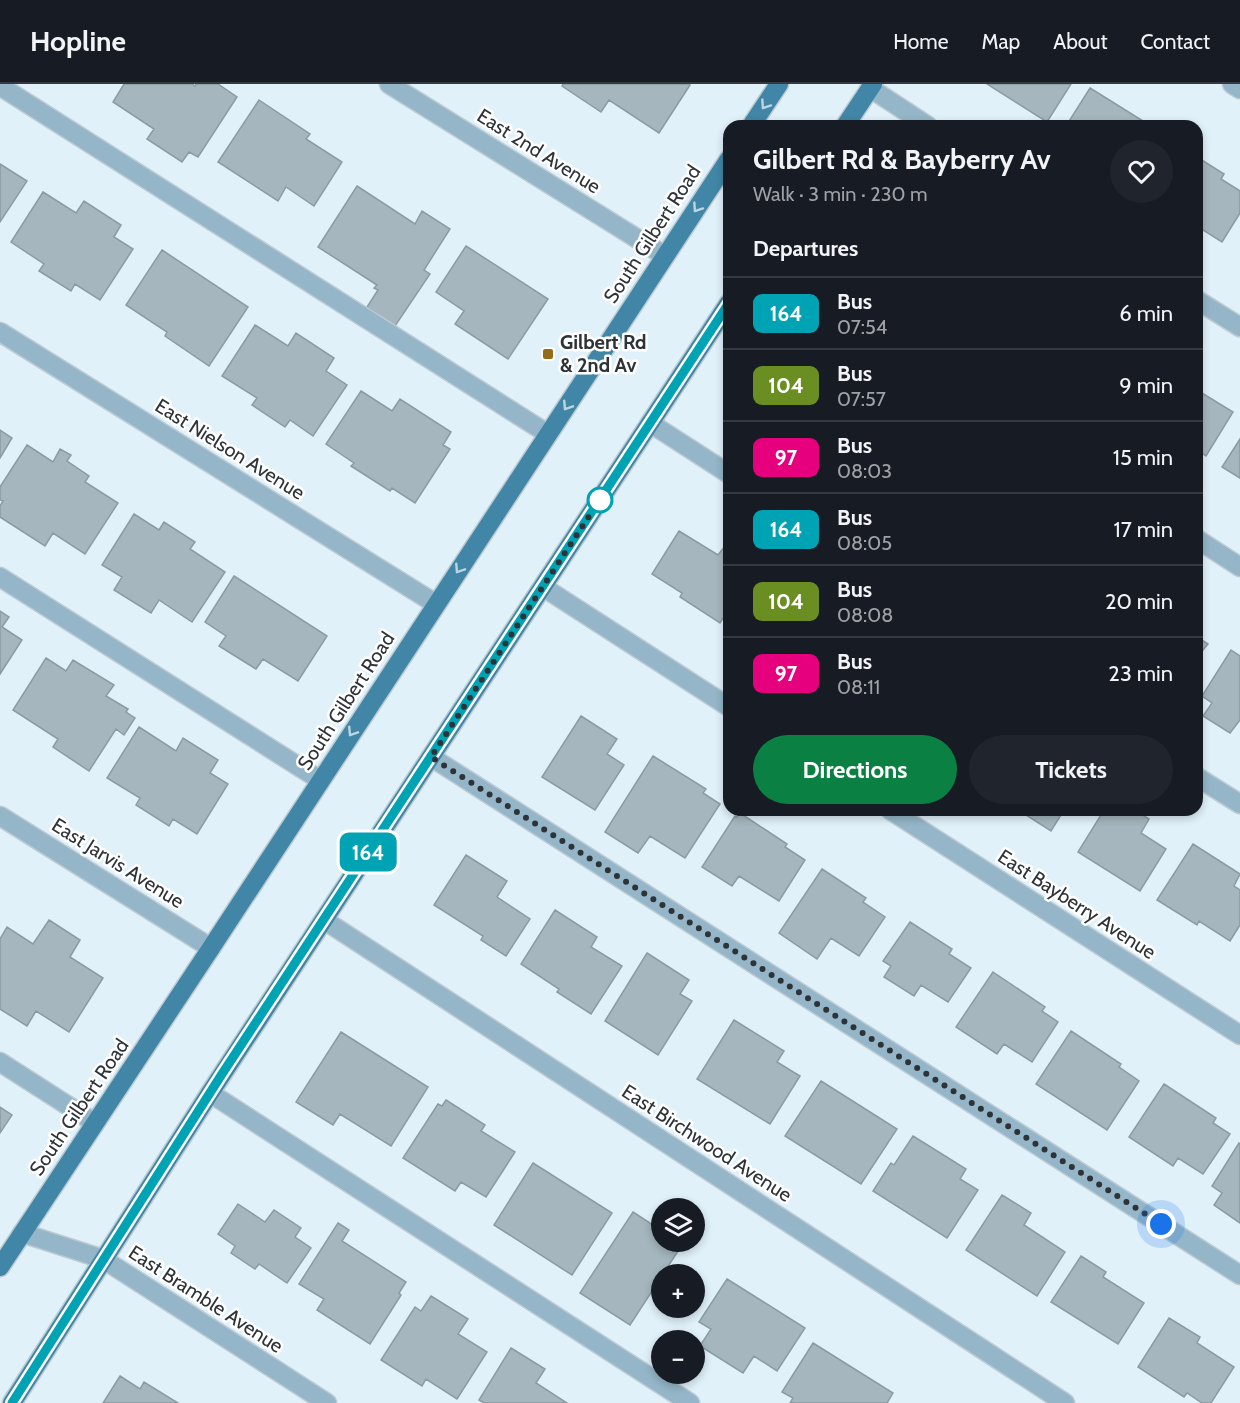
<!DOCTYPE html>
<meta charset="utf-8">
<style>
:root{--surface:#171b24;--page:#20242c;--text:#f1f3f6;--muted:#9ea1a6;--line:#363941;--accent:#0b8043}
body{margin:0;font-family:Cabin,sans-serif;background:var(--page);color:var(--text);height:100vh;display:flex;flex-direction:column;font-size:22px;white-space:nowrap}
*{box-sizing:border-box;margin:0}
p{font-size:20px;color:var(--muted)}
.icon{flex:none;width:33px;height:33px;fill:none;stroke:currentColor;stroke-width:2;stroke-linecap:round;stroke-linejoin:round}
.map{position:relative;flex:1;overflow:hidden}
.details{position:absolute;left:723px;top:36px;width:480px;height:696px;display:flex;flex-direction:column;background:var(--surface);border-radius:18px;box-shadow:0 3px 9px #0003}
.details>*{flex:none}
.badge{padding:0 12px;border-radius:9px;font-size:21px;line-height:39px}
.fabs{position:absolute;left:651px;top:1114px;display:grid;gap:12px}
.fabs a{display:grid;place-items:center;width:54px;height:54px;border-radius:50%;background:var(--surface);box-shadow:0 3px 9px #0003;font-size:30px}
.you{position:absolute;width:30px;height:30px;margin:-15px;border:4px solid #fff;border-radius:50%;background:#1a73e8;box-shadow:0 0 0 9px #1a73e833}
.map>.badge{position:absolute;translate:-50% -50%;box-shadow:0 0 0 3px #fff}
h2{padding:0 30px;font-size:22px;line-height:54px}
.round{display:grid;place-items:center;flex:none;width:63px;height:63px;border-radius:32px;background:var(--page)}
.overview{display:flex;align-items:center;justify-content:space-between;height:102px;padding:0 30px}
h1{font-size:28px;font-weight:800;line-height:45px}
.primary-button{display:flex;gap:12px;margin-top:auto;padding:12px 30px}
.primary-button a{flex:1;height:69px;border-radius:36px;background:var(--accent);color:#fff;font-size:24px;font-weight:800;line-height:69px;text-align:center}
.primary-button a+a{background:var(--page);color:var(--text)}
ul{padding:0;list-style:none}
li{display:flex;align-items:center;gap:18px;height:72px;padding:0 30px;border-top:2px solid var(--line)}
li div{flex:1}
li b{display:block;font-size:22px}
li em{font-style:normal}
li .badge{min-width:66px;font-weight:700;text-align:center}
header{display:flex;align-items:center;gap:36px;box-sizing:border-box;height:84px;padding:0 30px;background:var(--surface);border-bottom:2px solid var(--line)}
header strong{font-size:28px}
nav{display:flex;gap:33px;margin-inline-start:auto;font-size:21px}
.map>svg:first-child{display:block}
.building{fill:#a5b6be;stroke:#8b9ba4;stroke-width:1.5}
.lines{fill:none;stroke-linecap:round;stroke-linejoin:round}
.minor-casing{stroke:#bccbd3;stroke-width:21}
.major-casing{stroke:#bccbd3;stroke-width:21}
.minor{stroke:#94b6c8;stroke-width:18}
.major{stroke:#4186a6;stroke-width:18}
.oneway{stroke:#bcd5e0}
.line-casing{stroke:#fff;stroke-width:14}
.line{stroke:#00a3b4;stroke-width:9}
.walk{stroke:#2d3337;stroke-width:6;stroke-dasharray:0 10.8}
.poi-dot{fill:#956d18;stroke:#fff;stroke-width:2}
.stop-dot{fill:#fff;stroke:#00a3b4;stroke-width:3}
.labels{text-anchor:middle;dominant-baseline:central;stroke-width:5;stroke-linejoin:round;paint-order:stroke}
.street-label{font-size:20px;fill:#2d3337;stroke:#fff}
.poi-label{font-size:20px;font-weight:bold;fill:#2d3337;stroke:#fff;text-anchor:start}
</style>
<header>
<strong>Hopline</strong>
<nav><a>Home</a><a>Map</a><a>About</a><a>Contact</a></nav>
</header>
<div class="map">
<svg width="1240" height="1319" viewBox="0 0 1240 1319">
<rect width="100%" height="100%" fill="#e0f1fa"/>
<path class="building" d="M124,0H192L195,2L196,0H218L237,13L198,73L189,68L182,78L147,55L154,45L113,18Z
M563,0H689L690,1L659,49L609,16L601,28L562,2Z
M987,0H1071L1047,38Z
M1090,4L1143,37L1139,42H1066Z
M259,16L310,50L306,55L342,78L314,122L286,103L278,117L218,78Z
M1197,73L1224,90L1221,95L1240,107V129L1222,158L1200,144L1197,149Z
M0,80L27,97L0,138Z
M357,102L415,140L422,127L450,145L424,186L430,190L395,242L367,223L378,206L374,204L377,201L318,163Z
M43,108L76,129L84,117L121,141L114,153L133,165L100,216L75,200L71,207L39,187L44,180L11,158Z
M466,162L548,215L508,275L455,240L464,227L436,208Z
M162,166L248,223L209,282L165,252L167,248L126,221Z
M255,241L288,262L296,249L334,274L326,287L347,301L313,352L290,336L285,343L252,321L257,314L222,292Z
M1197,306L1233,328L1206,372L1197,366Z
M361,307L392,327L400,315L451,348L443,361L450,365L415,419L392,404L390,407L351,382L354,379L326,360Z
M0,346L12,354L0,374Z
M1240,355V394L1222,383Z
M27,361L53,378L60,365L71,371L67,377L89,392L85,398L118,419L85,470L53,449L45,462L0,433V422L3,417L0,416V403Z
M134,430L159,446L164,438L195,458L190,465L225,488L192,538L159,516L151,529L114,506L122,493L102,481Z
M679,447L718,471L725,462L729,465V524L720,539L680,513L682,509L652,490Z
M234,492L327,552L298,597L263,575L256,585L219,562L226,552L205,538Z
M0,527L9,533L2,543L22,556L0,590Z
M1197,553L1208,560L1203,566L1201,565L1197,570Z
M1231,566L1240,572V636L1230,649L1203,632L1212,619L1202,612Z
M46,574L66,587L73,576L114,601L106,612L128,625L126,628L135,634L124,651L116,645L89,687L53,663L58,655L13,626Z
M581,632L617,655L607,670L624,681L595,726L542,693Z
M139,643L176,667L183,654L218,676L210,689L228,700L197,750L173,735L169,742L136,721L140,714L107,694Z
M653,672L706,705L703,709L720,720L685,774L650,752L638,769L605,748Z
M1018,726H1064L1051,747Z
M1104,726L1110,730L1112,726H1135L1149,735L1141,749L1166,765L1140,807L1078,768Z
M740,729L787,760L785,763L805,776L779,817L739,792L732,802L702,783L735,732L737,733Z
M1193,760L1240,790L1234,802L1240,806V841L1230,857L1199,837L1197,841L1157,816Z
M466,771L507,797L497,813L530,835L506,872L481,856L483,852L434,821Z
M822,785L866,814L863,818L885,833L859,872L831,854L817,875L779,849Z
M555,826L597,853L591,863L622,882L591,930L557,908L559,905L521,880Z
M49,836L80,856L70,873L103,894L69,948L36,927L27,942L0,925V855L7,843L33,860Z
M910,838L952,865L949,870L971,884L948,918L921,901L914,912L884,893L891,882L883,877Z
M647,869L689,896L680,910L692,917L658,971L605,937Z
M993,888L1045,923L1042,927L1058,938L1032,978L1004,960L997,970L956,943Z
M734,936L784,967L777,978L800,992L770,1040L697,995Z
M1071,947L1121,980L1119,983L1139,997L1107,1046L1036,1000Z
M341,948L428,1003L391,1062L340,1030L333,1041L296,1018Z
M821,997L897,1045L861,1100L785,1052Z
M1164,1000L1216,1034L1213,1039L1230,1050L1203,1090L1178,1074L1173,1082L1129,1053Z
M446,1016L485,1041L481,1047L515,1068L486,1113L461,1098L455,1107L403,1074L438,1020L442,1022Z
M0,1023L12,1031L0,1049Z
M913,1052L966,1085L960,1095L978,1106L947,1154L873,1107L891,1079L894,1081Z
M1239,1059L1240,1060V1139L1214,1121L1222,1109L1212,1102Z
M533,1079L612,1129L572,1191L494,1141Z
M1002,1111L1031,1129L1024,1141L1065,1168L1037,1212L966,1166Z
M238,1120L265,1138L274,1126L301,1144L295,1153L311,1164L287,1199L259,1180L255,1185L231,1169L235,1162L218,1150Z
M633,1128L662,1147V1158H678L682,1161L630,1241L580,1209Z
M338,1139L349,1146L342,1157L406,1198L399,1209L401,1211L370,1260L317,1226L324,1215L299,1200Z
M1081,1172L1106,1188L1103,1193L1144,1219L1118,1260L1051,1218Z
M727,1195L805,1244L777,1287L754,1272L743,1289L700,1262L711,1245L699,1238Z
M431,1212L468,1235L458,1250L487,1268L457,1315L426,1295L422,1302L381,1276L415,1223L421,1227Z
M1169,1234L1200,1253L1197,1259L1234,1283L1211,1319H1202L1187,1309L1184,1313L1138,1283Z
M813,1259L893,1309L887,1319H790L793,1314L782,1308Z
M511,1264L545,1285L536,1299L567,1319H484L479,1316Z
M120,1292L140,1305L144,1298L178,1319H103Z"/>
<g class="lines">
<defs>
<path id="minor" d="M389,0L665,172
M1232,0L1240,5
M0,2L548,350
M870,4L928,42
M1197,216L1240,243
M0,248L436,520
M650,339L729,390
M1197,455L1240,483
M0,493L320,696
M543,503L729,623
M431,673L1240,1191
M1197,693L1240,720
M890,726L1240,951
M0,732L211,864
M324,836L1065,1319
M0,978L95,1039
M210,1009L690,1319
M22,1149L103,1175L327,1319"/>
<path id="major" d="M751,42L779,0
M845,42L873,0
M0,1183L211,864L729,75
M12,1319L210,1009L729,219"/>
</defs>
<use href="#minor" class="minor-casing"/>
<use href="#major" class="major-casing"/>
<use href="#minor" class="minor"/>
<use href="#major" class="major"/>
</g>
<defs><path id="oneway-chevron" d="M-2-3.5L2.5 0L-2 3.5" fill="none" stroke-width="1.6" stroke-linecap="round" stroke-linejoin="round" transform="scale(1.5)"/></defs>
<g class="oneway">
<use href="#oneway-chevron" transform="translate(765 21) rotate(124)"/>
<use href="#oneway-chevron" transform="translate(697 124) rotate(124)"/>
<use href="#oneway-chevron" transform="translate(567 322) rotate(123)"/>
<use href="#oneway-chevron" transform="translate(459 485) rotate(123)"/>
<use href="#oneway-chevron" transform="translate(352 648) rotate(123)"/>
</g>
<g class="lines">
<defs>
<path id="line" d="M12,1319L222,990L729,219"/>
</defs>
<use href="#line" class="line-casing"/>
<use href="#line" class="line"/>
<path class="walk" d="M600,416L603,411L431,673L1161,1140"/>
</g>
<rect class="poi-dot" x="542" y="264" width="12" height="12" rx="3"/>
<circle class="stop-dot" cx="600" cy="416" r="12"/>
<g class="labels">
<g class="street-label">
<text transform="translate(539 67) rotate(32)">East 2nd Avenue</text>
<text transform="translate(652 150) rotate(-57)">South Gilbert Road</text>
<text transform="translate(230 365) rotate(32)">East Nielson Avenue</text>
<text transform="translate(346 617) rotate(-57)">South Gilbert Road</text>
<text transform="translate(118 779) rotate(32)">East Jarvis Avenue</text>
<text transform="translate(1077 820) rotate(33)">East Bayberry Avenue</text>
<text transform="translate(79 1023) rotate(-56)">South Gilbert Road</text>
<text transform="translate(707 1059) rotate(33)">East Birchwood Avenue</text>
<text transform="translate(206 1215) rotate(33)">East Bramble Avenue</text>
</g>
<g class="poi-label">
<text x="560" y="258">Gilbert Rd<tspan x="560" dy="23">&amp; 2nd Av</tspan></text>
</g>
</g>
</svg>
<div class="fabs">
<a><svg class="icon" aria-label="layers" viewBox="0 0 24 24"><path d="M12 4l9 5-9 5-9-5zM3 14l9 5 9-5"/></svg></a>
<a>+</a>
<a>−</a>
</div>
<div class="you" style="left:1161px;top:1140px"></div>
<b class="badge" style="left:368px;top:768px;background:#00a3b4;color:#fff">164</b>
<section class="details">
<div class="overview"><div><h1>Gilbert Rd &amp; Bayberry Av</h1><p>Walk · 3 min · 230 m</p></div><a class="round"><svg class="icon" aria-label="heart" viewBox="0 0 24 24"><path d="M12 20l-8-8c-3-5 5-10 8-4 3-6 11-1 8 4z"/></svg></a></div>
<h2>Departures</h2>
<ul>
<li><span class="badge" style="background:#00a3b4;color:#fff">164</span><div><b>Bus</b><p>07:54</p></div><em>6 min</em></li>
<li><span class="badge" style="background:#6b8e23;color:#fff">104</span><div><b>Bus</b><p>07:57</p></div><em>9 min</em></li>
<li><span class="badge" style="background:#e6007e;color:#fff">97</span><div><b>Bus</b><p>08:03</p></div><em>15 min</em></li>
<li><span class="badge" style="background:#00a3b4;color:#fff">164</span><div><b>Bus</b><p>08:05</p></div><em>17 min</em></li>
<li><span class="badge" style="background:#6b8e23;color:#fff">104</span><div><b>Bus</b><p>08:08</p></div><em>20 min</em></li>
<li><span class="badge" style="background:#e6007e;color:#fff">97</span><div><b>Bus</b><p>08:11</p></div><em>23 min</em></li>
</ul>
<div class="primary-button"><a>Directions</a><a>Tickets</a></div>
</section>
</div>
